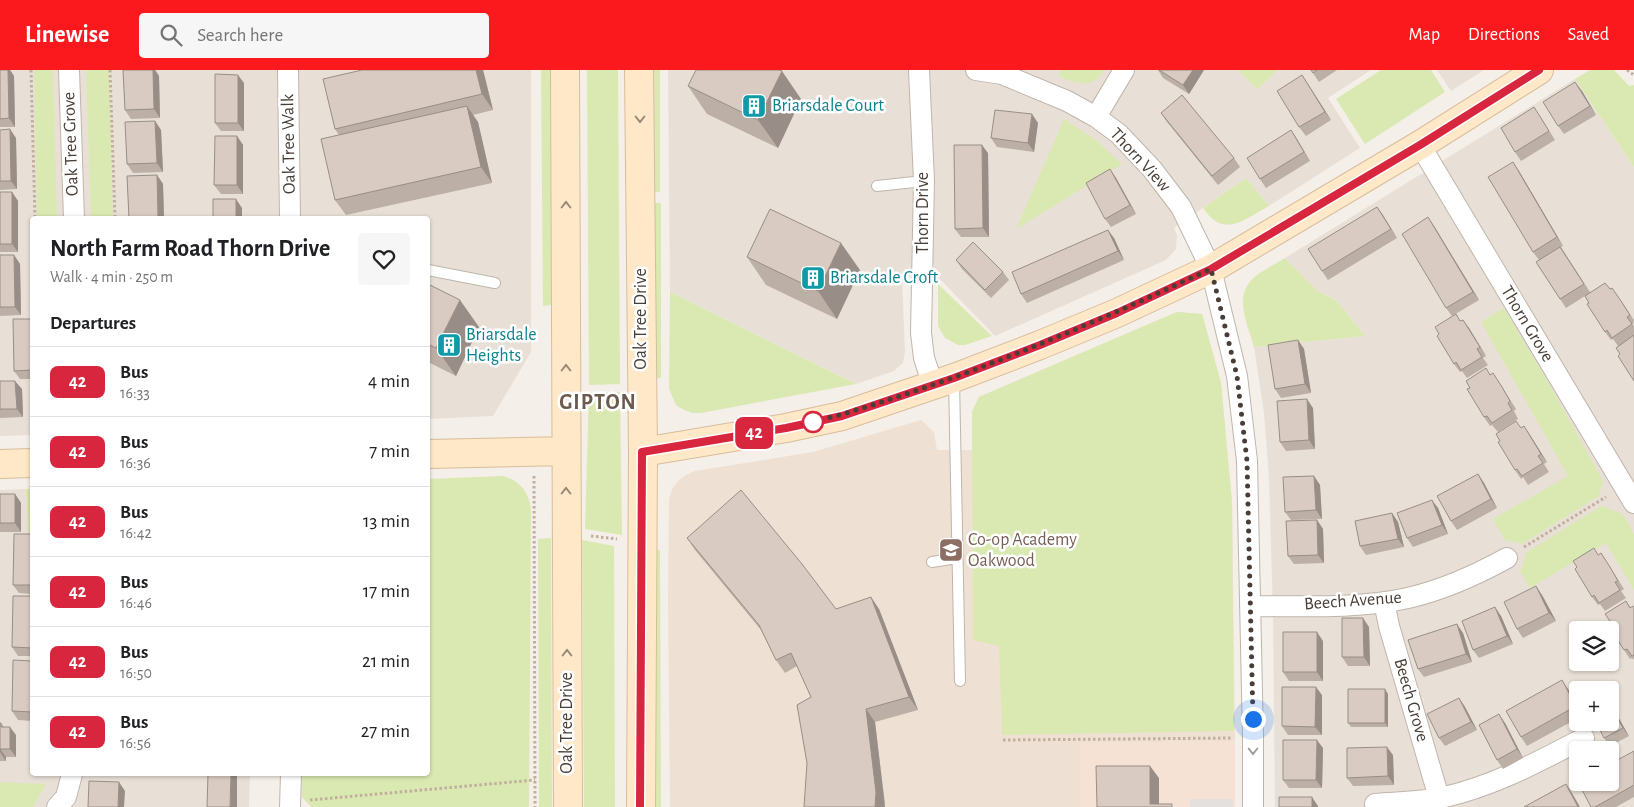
<!DOCTYPE html>
<meta charset="utf-8">
<style>
:root{--surface:#fff;--page:#f6f6f6;--text:#202124;--muted:#757577;--line:#e0e0e0;--accent:#fc191e}
body{margin:0;font-family:"Alegreya Sans",sans-serif;background:var(--page);color:var(--text);height:100vh;display:flex;flex-direction:column;font-size:19px;white-space:nowrap}
*{box-sizing:border-box;margin:0}
p{font-size:16px;color:var(--muted)}
.icon{flex:none;width:28px;height:28px;fill:none;stroke:currentColor;stroke-width:2;stroke-linecap:round;stroke-linejoin:round}
.map{position:relative;flex:1;overflow:hidden}
.side{position:absolute;left:30px;top:146px;width:400px;height:560px;display:flex;flex-direction:column;background:var(--surface);border-radius:5px;box-shadow:0 1px 4px #0004}
.side>*{flex:none}
.badge{padding:0 10px;border-radius:8px;font-size:18px;line-height:32px}
.controls{position:absolute;left:1569px;top:551px;display:grid;gap:10px}
.controls a{display:grid;place-items:center;width:50px;height:50px;border-radius:5px;background:var(--surface);box-shadow:0 1px 4px #0004;font-size:25px}
.you{position:absolute;width:25px;height:25px;margin:-12px;border:4px solid #fff;border-radius:50%;background:#1a73e8;box-shadow:0 0 0 8px #1a73e833}
.map>.badge{position:absolute;translate:-50% -50%;box-shadow:0 0 0 2px #fff}
h2{padding:0 20px;font-size:19px;line-height:45px}
.round{display:grid;place-items:center;flex:none;width:52px;height:52px;border-radius:5px;background:var(--page)}
.head{display:flex;align-items:center;justify-content:space-between;height:85px;padding:0 20px}
h1{font-size:24px;font-weight:700;line-height:38px}
ul{padding:0;list-style:none}
li{display:flex;align-items:center;gap:15px;height:70px;padding:0 20px;border-top:1px solid var(--line)}
li div{flex:1}
li b{display:block;font-size:19px}
li em{font-style:normal}
li .badge{min-width:55px;font-weight:700;text-align:center}
header{display:flex;align-items:center;gap:30px;box-sizing:border-box;height:70px;padding:0 25px;background:var(--accent);color:#fff}
header strong{font-size:24px}
nav{display:flex;gap:28px;margin-inline-start:auto;font-size:18px}
.search{width:350px;height:45px;background:var(--page);display:flex;align-items:center;gap:12px;box-sizing:border-box;padding:0 18px;border-radius:5px;color:var(--muted);font-size:19px}
.map>svg:first-child{display:block}
.residential{fill:#e8e0d7;fill-rule:evenodd}
.commercial{fill:#f6e2d4}
.education{fill:#eee1d3}
.green{fill:#dae9b1}
.parking{fill:#e3e0dd}
.lines{fill:none;stroke-linecap:round;stroke-linejoin:round}
.lane-casing{stroke:#c0b5ab;stroke-width:12}
.street-casing{stroke:#c0b5ab;stroke-width:22}
.secondary-casing{stroke:#d8bd9a;stroke-width:30}
.path{stroke:#c2ae9c;stroke-width:3;stroke-dasharray:2.5 2.5;stroke-linecap:butt}
.lane{stroke:#fff;stroke-width:10}
.street{stroke:#fff;stroke-width:20}
.secondary{stroke:#ffe8c8;stroke-width:28}
.wall{fill:#bbafa6}
.shaded-wall{fill:#988e87}
.building{fill:#d9cbc1;stroke:#988e87}
.oneway{stroke:#9a8a78}
.oneway2{stroke:#a49e9b}
.line-casing{stroke:#fff;stroke-width:11}
.line{stroke:#d7263d;stroke-width:8}
.walk{stroke:#483e37;stroke-width:5;stroke-dasharray:0 9}
.stop-dot{fill:#fff;stroke:#d7263d;stroke-width:2.5}
.labels{text-anchor:middle;dominant-baseline:central;stroke-width:5;stroke-linejoin:round;paint-order:stroke}
.culture-label{font-size:18px;fill:#0d838f;stroke:#fff;text-anchor:start}
.street-label{font-size:18px;fill:#483e37;stroke:#fff}
.education-label{font-size:18px;fill:#785e54;stroke:#fff;text-anchor:start}
.district-label{font-size:22px;font-weight:bold;letter-spacing:1px;fill:#6b5a4e;stroke:#fff}
</style>
<header>
<strong>Linewise</strong>
<div class="search"><svg class="icon" aria-label="search" viewBox="0 0 24 24"><circle cx="10" cy="10" r="6"/><path d="M15 15l6 6"/></svg>Search here</div>
<nav><a>Map</a><a>Directions</a><a>Saved</a></nav>
</header>
<div class="map">
<svg width="1634" height="737" viewBox="0 0 1634 737">
<rect width="100%" height="100%" fill="#f4efe9"/>
<path class="residential" d="M0,0H531V282L493,346L428,349V149H32V365L0,366Z
M668,0H1371L1328,28L1360,78L1269,136L1246,108L1174,158L1177,165L1176,179L1166,190L995,266L937,206L902,207L905,282L903,293L894,301L856,314L670,222Z
M1437,0H1484L1451,21Z
M1575,9L1634,97V737H1275L1273,545L1269,407L1264,343L1254,277L1365,266L1336,230L1317,221L1285,188ZM1578,560H1610V592H1578ZM1578,620H1610V652H1578ZM1578,680H1610V712H1578Z
M26,419L28,467H32V704H250L249,737H0V420Z"/>
<path class="commercial" d="M1235,671V737H1080V673Z"/>
<path class="education" d="M1177,242L1202,244L1221,313L1232,432L1235,671L1080,673V737H670L668,529L669,429L672,419L678,411L686,405L695,401L813,382L921,350L934,362L937,380H972V342L979,327Z"/>
<path class="green" d="M34,0H53L57,149H37Z
M86,0H109L113,149H91Z
M541,0H556L558,234L543,236Z
M587,0H618L620,314L589,315Z
M647,0H660V122H647Z
M1060,0H1104C1092,21 1076,13 1058,6Z
M1238,0H1278L1257,19Z
M1381,0H1431L1445,22L1365,74L1336,29Z
M1590,0H1614L1629,16L1634,15V97L1575,9Z
M1064,49L1096,70L1122,94L1016,159Z
M1246,108L1269,136C1243,150 1224,169 1203,138Z
M646,133H661V308H646Z
M1285,188L1317,221L1336,230L1365,266L1254,277C1249,258 1235,231 1249,213C1258,202 1274,195 1285,188Z
M938,214L992,266L965,275H958L945,268L938,256Z
M670,222L856,314L701,343H692L684,340L676,335L669,319Z
M1504,238L1548,312L1603,411L1599,426L1522,474L1505,470L1493,449L1568,406L1481,252Z
M1177,242L1202,244L1221,313L1232,432L1234,661L1002,665L999,576L973,570L972,342L979,327Z
M589,322H620L622,465L585,459Z
M503,406C521,411 529,422 531,440L529,737H311L302,727V704H428V409Z
M26,419H32V467H28Z
M1601,436L1623,444L1634,464V520L1606,473L1530,518L1520,502L1527,482Z
M551,468L552,737H539L538,469Z
M582,470L614,476L615,737H584Z
M647,480H660L661,737H649Z
M0,712L46,714L33,737H0Z"/>
<path class="parking" d="M1190,729H1233V737H1190Z"/>
<g class="lines">
<defs>
<path id="lane" d="M877,116L924,111
M428,200L495,213
M954,309L960,611
M932,492L957,488"/>
<path id="street" d="M69,0L74,149
M288,0L290,149
M919,0L924,111L921,263L924,288L933,315
M976,0L1002,4L1067,31L1096,47L1119,64L1152,99L1181,137L1211,199L1237,306L1247,391L1253,668V737
M1096,47L1124,0
M1420,75L1634,433
M1384,532L1389,556L1439,728
M1250,536C1301,536 1358,539 1408,528C1443,520 1476,505 1507,488
M1375,734C1396,732 1419,732 1440,728C1492,717 1538,692 1584,668
M57,737L66,727L72,704
M290,737L291,704"/>
<path id="secondary" d="M565,0L568,737
M639,0L643,382L641,737
M643,382L786,358L842,346L954,308L1040,275L1117,243L1211,199L1420,75L1539,0
M428,384L566,381
M0,394L32,393"/>
</defs>
<use href="#lane" class="lane-casing"/>
<use href="#street" class="street-casing"/>
<use href="#secondary" class="secondary-casing"/>
<path class="path" d="M31,0L35,149
M110,0L115,149
M1627,0L1634,5
M534,406L535,737
M591,466L617,469
M1524,477L1606,427
M1003,670L1233,668
M310,730L535,710"/>
<use href="#lane" class="lane"/>
<use href="#street" class="street"/>
<use href="#secondary" class="secondary"/>
</g>
<path class="wall" d="M0,0H10L14,6L15,57H0Z
M123,0H155L159,6L160,48L131,49L125,40Z
M362,0H483L493,40L473,45L478,52L492,113L346,145L335,130L339,65L335,59Z
M1158,0H1204L1189,24L1163,8Z
M1311,0H1337L1319,12Z
M244,13V61H221L215,53Z
M1308,14L1331,50L1306,66L1299,57Z
M688,16L801,29L778,78L707,44Z
M1582,21L1596,45L1564,64L1558,56Z
M1161,43L1234,88L1240,97L1218,115L1167,52Z
M1540,46L1555,70L1521,91L1515,82Z
M155,51L161,60L163,102L133,103L127,94Z
M1038,53L1034,82L997,77L991,68Z
M0,60L16,68L17,119L0,120Z
M1291,60L1310,91L1266,118L1260,109Z
M237,66L243,75V124H221L214,115Z
M988,83L989,167H961L955,159Z
M1110,99L1116,108L1136,144L1111,157L1105,149Z
M1519,101L1563,176L1561,177L1590,222L1610,219L1612,218L1634,250L1633,255L1634,256V311L1620,284L1618,276L1613,269L1611,270L1605,262L1585,226L1566,238L1560,229L1539,190L1533,182Z
M157,105L163,114L164,149H129L127,106Z
M0,122H12L18,131V182H0Z
M1377,137L1397,168L1328,210L1322,201Z
M1434,156L1479,230L1452,246L1446,238Z
M1114,168L1124,190L1027,233L1021,224Z
M0,185H14L20,194L21,245L0,246Z
M747,187L860,200L837,249L766,215Z
M956,190L1003,202L1009,210L991,228L962,199Z
M428,214L479,257L456,306L428,292Z
M1456,244L1460,251L1469,258L1486,286L1483,288L1488,295L1467,308L1462,301L1460,302L1454,294L1439,264Z
M32,249V309H20L14,301Z
M1298,270L1304,279L1311,323L1281,328L1275,319Z
M1491,305L1499,312L1516,339L1514,341L1518,349L1498,362L1492,355L1490,356L1484,347Z
M0,311L22,319L23,347L0,348Z
M1313,338L1315,379L1286,381L1280,372Z
M1521,358L1530,365L1547,392L1544,394L1549,402L1528,415L1523,407L1521,409L1515,400Z
M1478,404L1484,413L1497,438L1457,460L1451,451Z
M1314,406L1320,415L1322,449L1291,450L1285,442Z
M0,424H15L21,433V462H0Z
M1438,438L1448,464L1413,477L1407,468Z
M1392,443L1398,452L1404,477L1366,485L1360,476Z
M1317,450L1323,459L1324,493L1294,494L1288,486Z
M32,464V524L19,523L13,515Z
M687,468L836,539H879L918,640L875,652L885,734L807,693L811,627L797,596L785,603L776,590L761,560L695,480Z
M1601,483L1624,519L1621,521L1626,528L1605,541L1600,534L1598,535L1592,527L1598,485Z
M1542,525L1556,551L1523,568L1517,559Z
M32,526V586H18L12,577Z
M1626,531L1631,538L1634,537V590L1632,588L1630,589L1624,580L1610,551Z
M1501,546L1513,574L1479,588L1473,580Z
M1369,557L1370,596H1348L1342,587Z
M1463,563L1472,592L1424,607L1418,599Z
M1323,571V611H1289L1283,602Z
M32,591V651L18,650L12,641Z
M1568,619L1578,636V648L1527,676L1521,667Z
M1388,624V657H1351L1348,653Z
M1322,625V665H1288L1282,656Z
M1459,628L1465,637L1477,660L1445,676L1439,668Z
M1611,635L1629,666L1610,676L1604,668Z
M0,653H1L4,657L16,665V687H6V691H0Z
M1505,653L1523,688L1503,699L1497,690Z
M1323,678L1322,718H1289L1283,710Z
M1634,681V727L1616,737H1591Z
M1393,685L1394,715L1353,716L1347,708Z"/>
<path class="shaded-wall" d="M8,0H10L14,6L15,57L9,48Z
M153,0H155L159,6L160,48L154,39Z
M476,0H483L493,40L482,24Z
M1193,0H1204L1189,24L1183,15Z
M782,1L801,29L778,78L758,50Z
M238,5L244,13V61L238,53Z
M1302,5L1308,14L1331,50L1325,42Z
M1575,12L1582,21L1596,45L1590,36Z
M467,36L478,52L492,113L481,97Z
M1032,44L1038,53L1034,82L1028,73Z
M155,51L161,60L163,102L157,93Z
M10,59L16,68L17,119L11,111Z
M1291,60L1297,69L1310,91L1304,82Z
M237,66L243,75V124L237,115Z
M982,75L988,83L989,167L983,158Z
M1513,92L1519,101L1563,176L1557,167Z
M1110,99L1116,108L1136,144L1130,135Z
M157,105L163,114L164,149H159L158,147Z
M12,122L18,131V182L12,174Z
M236,129L242,138V149H236Z
M1377,137L1383,145L1397,168L1391,159Z
M1428,147L1434,156L1479,230L1473,222Z
M1108,160L1114,168L1124,190L1118,181Z
M841,173L860,200L837,249L818,221Z
M14,185L20,194L21,245L15,237Z
M460,230L479,257L456,306L436,278Z
M1463,250L1469,258L1486,286L1480,277Z
M1298,270L1304,279L1311,323L1305,314Z
M15,311L22,319L23,347L17,339Z
M1307,329L1313,338L1315,379L1309,370Z
M1524,356L1530,365L1547,392L1541,384Z
M1478,404L1484,413L1497,438L1491,429Z
M1314,406L1320,415L1322,449L1316,440Z
M15,424L21,433V462L15,453Z
M1432,430L1438,438L1448,464L1442,455Z
M1392,443L1398,452L1404,477L1398,469Z
M1317,450L1323,459L1324,493L1318,485Z
M1536,516L1542,525L1556,551L1549,543Z
M871,527L879,539L918,640L909,627Z
M1495,537L1501,546L1513,574L1507,566Z
M1363,548L1369,557L1370,596L1364,587Z
M1457,554L1463,563L1472,592L1466,584Z
M1317,562L1323,571V611L1317,602Z
M1562,610L1568,619L1578,636V638Z
M1316,617L1322,625V665L1315,657Z
M1385,619L1388,624V657L1385,653Z
M1459,628L1465,637L1477,660L1471,652Z
M1610,633L1629,666L1623,658L1610,635Z
M866,639L875,652L885,737H875Z
M1499,644L1505,653L1523,688L1517,679Z
M10,657L16,665V687L10,679Z
M1317,670L1323,678L1322,718L1316,710Z
M1387,677L1393,685L1394,715L1388,706Z
M0,679L6,687V691L0,682Z
M1150,696L1159,708V737L1150,734Z
M231,704H237V737H230Z
M119,712L125,721L124,737H118Z
M1566,714L1572,723L1580,737H1578Z
M1312,727L1318,736V737H1312Z"/>
<path class="building" d="M0,0H8L9,48L0,49Z
M123,0H153L154,39L125,40Z
M362,0H476L482,24L335,59L323,9Z
M696,0H779L782,1L758,50L688,16Z
M1159,0H1193L1183,15Z
M1311,0H1317L1313,3Z
M215,4L238,5V53H215Z
M1302,5L1325,42L1299,57L1277,21Z
M1575,12L1590,36L1558,56L1543,32Z
M1182,25L1234,88L1212,106L1161,43Z
M467,36L481,97L335,130L321,69Z
M1534,37L1549,61L1515,82L1501,58Z
M995,40L1032,44L1028,73L991,68Z
M155,51L157,93L127,94L125,52Z
M10,59L11,111H0V60Z
M1291,60L1304,82L1260,109L1247,88Z
M215,66H237V115H214Z
M954,75H982L983,158L955,159Z
M1513,92L1557,167L1533,182L1488,107Z
M1110,99L1130,135L1105,149L1086,113Z
M157,105L158,147L129,148L127,106Z
M0,122H12V174H0Z
M213,129H236V149H213Z
M1377,137L1391,159L1322,201L1308,179Z
M770,139L841,173L818,221L747,187Z
M1428,147L1473,222L1446,238L1402,164Z
M1108,160L1118,181L1021,224L1012,202Z
M973,172L1003,202L985,220L956,190Z
M1560,177L1584,214L1560,229L1536,192Z
M0,185H14L15,237H0Z
M1605,213L1610,219L1612,218L1621,231L1630,245L1627,247L1632,254L1612,268L1607,260L1605,262L1587,234L1589,233L1585,226Z
M428,214L460,230L436,278L428,274Z
M1456,244L1460,251L1463,250L1480,277L1477,279L1482,287L1461,300L1456,292L1454,294L1437,266L1439,264L1435,257Z
M13,249H32V300L14,301Z
M1634,265V311L1618,286L1620,284L1616,278Z
M1298,270L1305,314L1275,319L1268,275Z
M1486,298L1490,305L1493,303L1502,317L1510,331L1508,333L1512,340L1492,353L1487,346L1484,347L1467,319L1470,318L1466,311Z
M0,311H15L17,339H0Z
M1307,329L1309,370L1280,372L1277,331Z
M1516,351L1521,358L1524,356L1541,384L1538,386L1543,393L1522,406L1517,399L1515,400L1498,372L1500,371L1496,364Z
M1478,404L1491,429L1451,451L1437,426Z
M1314,406L1316,440L1285,442L1283,407Z
M741,420L802,494L836,539L871,527L909,627L866,639L876,722L875,737H804L807,693L797,635L811,627L791,583L776,590L759,555L687,468Z
M0,424H15V453H0Z
M1432,430L1442,455L1407,468L1397,443Z
M1392,443L1398,469L1360,476L1355,451Z
M1317,450L1318,485L1288,486L1286,451Z
M14,464H32V515H13Z
M1594,478L1598,485L1601,483L1610,497L1618,511L1615,512L1620,520L1599,533L1594,525L1592,527L1575,499L1577,497L1573,491Z
M1536,516L1549,543L1517,559L1504,532Z
M13,526H32V578L12,577Z
M1626,531L1630,538L1633,536L1634,538V585L1632,586L1627,579L1624,580L1607,553L1610,551L1605,544Z
M1495,537L1507,566L1473,580L1462,551Z
M1342,548H1363L1364,587H1342Z
M1457,554L1466,584L1418,599L1408,570Z
M1283,562H1317V602H1283Z
M13,590L32,591V642L12,641Z
M1562,610L1576,636L1521,667L1506,641Z
M1282,617H1316L1315,657L1282,656Z
M1348,619H1385V653H1348Z
M1459,628L1471,652L1439,668L1427,644Z
M1610,635L1623,658L1604,668L1596,652H1610Z
M1499,644L1517,679L1497,690L1479,655Z
M0,653H1V657H10V679H0V682Z
M1283,670H1317L1316,710H1283Z
M1387,677L1388,706L1347,708V678Z
M1634,681V715L1595,737H1591L1578,712H1610V694Z
M1096,696H1150V734H1172V737H1097Z
M208,704H231L230,737H207Z
M89,711L119,712L118,737H88Z
M1566,714L1578,737H1524Z
M1279,727H1312V737H1279Z"/>
<defs><path id="oneway-chevron" d="M-2-3.5L2.5 0L-2 3.5" fill="none" stroke-width="1.6" stroke-linecap="round" stroke-linejoin="round" transform="scale(1.25)"/></defs>
<g class="oneway">
<use href="#oneway-chevron" transform="translate(640 49) rotate(90)"/>
<use href="#oneway-chevron" transform="translate(566 135) rotate(-90)"/>
<use href="#oneway-chevron" transform="translate(566 298) rotate(-90)"/>
<use href="#oneway-chevron" transform="translate(566 421) rotate(-90)"/>
<use href="#oneway-chevron" transform="translate(567 583) rotate(-90)"/>
</g>
<use class="oneway2" href="#oneway-chevron" transform="translate(1253 681) rotate(90)"/>
<g class="lines">
<defs>
<path id="line" d="M640,737L642,382L786,358L842,346L954,308L1040,275L1117,243L1211,199L1420,75L1539,0"/>
</defs>
<use href="#line" class="line-casing"/>
<use href="#line" class="line"/>
<path class="walk" d="M813,352L804,354C844,345 882,332 921,319C1020,285 1116,243 1211,199L1237,306L1247,391L1253,649"/>
</g>
<defs>
<symbol id="building-square" viewBox="-11 -11 22 22"><rect x="-9" y="-9" width="18" height="18" rx="4" fill="#0f9aa8" stroke="#fff"/><path d="M-4-6H4V6H1V3H-1V6H-4ZM-2.5-4.3h1.7v1.8h-1.7ZM.8-4.3h1.7v1.8H.8ZM-2.5-1h1.7V.8h-1.7ZM.8-1h1.7V.8H.8Z" fill="#fff"/></symbol>
<symbol id="school-square" viewBox="-11 -11 22 22"><rect x="-9" y="-9" width="18" height="18" rx="4" fill="#8d6e63" stroke="#fff"/><path d="M0-5L7-2L0 1L-7-2ZM-4 1L0 2.5L4 1V4Q0 6-4 4Z" fill="#fff"/></symbol>
</defs>
<g fill-rule="evenodd">
<use href="#building-square" x="740" y="22" width="28" height="28"/>
<use href="#building-square" x="799" y="194" width="28" height="28"/>
<use href="#building-square" x="435" y="261" width="28" height="28"/>
<use href="#school-square" x="937" y="466" width="28" height="28"/>
</g>
<circle class="stop-dot" cx="813" cy="352" r="10"/>
<g class="labels">
<g class="culture-label">
<text x="772" y="36">Briarsdale Court</text>
<text x="830" y="208">Briarsdale Croft</text>
<text x="466" y="265">Briarsdale<tspan x="466" dy="21">Heights</tspan></text>
</g>
<g class="street-label">
<text transform="translate(71 74) rotate(-92)">Oak Tree Grove</text>
<text transform="translate(289 74) rotate(-91)">Oak Tree Walk</text>
<text transform="translate(1140 90) rotate(47)">Thorn View</text>
<text transform="translate(923 143) rotate(-90)">Thorn Drive</text>
<text transform="translate(641 249) rotate(-90)">Oak Tree Drive</text>
<text transform="translate(1527 254) rotate(59)">Thorn Grove</text>
<text transform="translate(1353 531) rotate(-4)">Beech Avenue</text>
<text transform="translate(1411 630) rotate(74)">Beech Grove</text>
<text transform="translate(567 653) rotate(-90)">Oak Tree Drive</text>
</g>
<g class="education-label">
<text x="968" y="470">Co-op Academy<tspan x="968" dy="21">Oakwood</tspan></text>
</g>
<g class="district-label">
<text x="598" y="332">GIPTON</text>
</g>
</g>
</svg>
<div class="controls">
<a><svg class="icon" aria-label="layers" viewBox="0 0 24 24"><path d="M12 4l9 5-9 5-9-5zM3 14l9 5 9-5"/></svg></a>
<a>+</a>
<a>−</a>
</div>
<div class="you" style="left:1253px;top:649px"></div>
<b class="badge" style="left:754px;top:363px;background:#d7263d;color:#fff">42</b>
<section class="side">
<div class="head"><div><h1>North Farm Road Thorn Drive</h1><p>Walk · 4 min · 250 m</p></div><a class="round"><svg class="icon" aria-label="heart" viewBox="0 0 24 24"><path d="M12 20l-8-8c-3-5 5-10 8-4 3-6 11-1 8 4z"/></svg></a></div>
<h2>Departures</h2>
<ul>
<li><span class="badge" style="background:#d7263d;color:#fff">42</span><div><b>Bus</b><p>16:33</p></div><em>4 min</em></li>
<li><span class="badge" style="background:#d7263d;color:#fff">42</span><div><b>Bus</b><p>16:36</p></div><em>7 min</em></li>
<li><span class="badge" style="background:#d7263d;color:#fff">42</span><div><b>Bus</b><p>16:42</p></div><em>13 min</em></li>
<li><span class="badge" style="background:#d7263d;color:#fff">42</span><div><b>Bus</b><p>16:46</p></div><em>17 min</em></li>
<li><span class="badge" style="background:#d7263d;color:#fff">42</span><div><b>Bus</b><p>16:50</p></div><em>21 min</em></li>
<li><span class="badge" style="background:#d7263d;color:#fff">42</span><div><b>Bus</b><p>16:56</p></div><em>27 min</em></li>
</ul>
</section>
</div>
